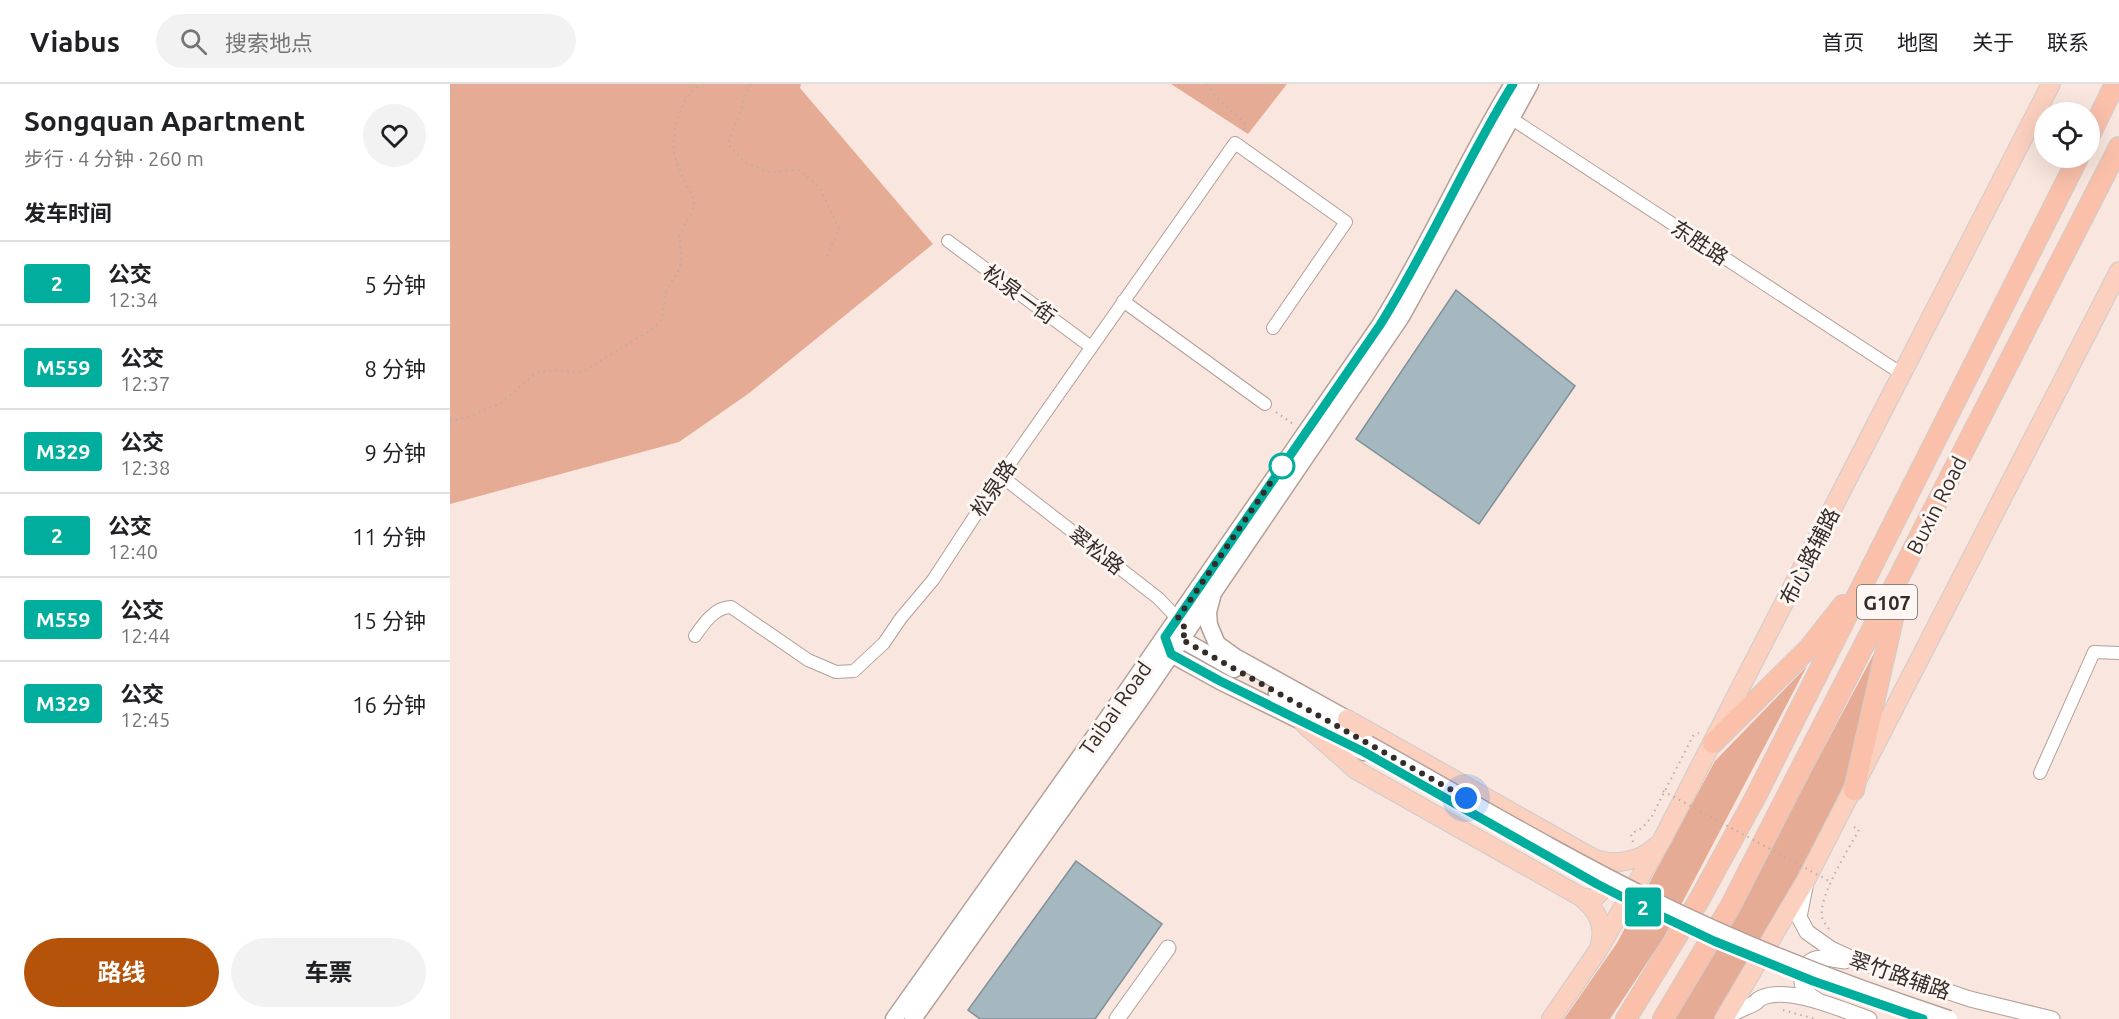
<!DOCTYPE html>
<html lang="zh">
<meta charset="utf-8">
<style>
:root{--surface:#fff;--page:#f2f2f2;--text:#202124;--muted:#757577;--line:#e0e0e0;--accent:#b45309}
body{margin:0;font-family:Ubuntu,"Noto Sans SC",sans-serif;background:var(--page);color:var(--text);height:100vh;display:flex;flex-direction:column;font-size:22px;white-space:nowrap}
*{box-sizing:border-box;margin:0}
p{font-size:20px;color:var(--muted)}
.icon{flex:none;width:33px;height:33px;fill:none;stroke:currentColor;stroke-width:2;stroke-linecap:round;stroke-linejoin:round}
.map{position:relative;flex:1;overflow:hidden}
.side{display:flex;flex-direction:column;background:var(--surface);width:450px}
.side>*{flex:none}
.badge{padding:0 12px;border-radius:4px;font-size:21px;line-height:39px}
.buttons{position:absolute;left:1584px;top:18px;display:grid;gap:12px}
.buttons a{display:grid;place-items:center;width:66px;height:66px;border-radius:50%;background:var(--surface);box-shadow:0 6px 24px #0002;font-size:30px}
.you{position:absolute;width:30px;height:30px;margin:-15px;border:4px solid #fff;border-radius:50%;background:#1a73e8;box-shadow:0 0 0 9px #1a73e833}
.map>.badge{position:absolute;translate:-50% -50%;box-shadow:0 0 0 3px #fff}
h2{padding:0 24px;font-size:22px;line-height:54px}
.round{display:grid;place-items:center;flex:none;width:63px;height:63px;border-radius:32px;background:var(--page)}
.head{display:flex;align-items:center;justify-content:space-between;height:102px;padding:0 24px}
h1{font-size:28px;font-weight:700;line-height:45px}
.button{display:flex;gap:12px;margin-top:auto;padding:12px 24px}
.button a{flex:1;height:69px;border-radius:36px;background:var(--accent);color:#fff;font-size:24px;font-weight:700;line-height:69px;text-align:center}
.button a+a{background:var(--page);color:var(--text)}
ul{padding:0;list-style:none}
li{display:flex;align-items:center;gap:18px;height:84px;padding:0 24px;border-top:2px solid var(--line)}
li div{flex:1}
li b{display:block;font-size:22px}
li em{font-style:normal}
li .badge{min-width:66px;font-weight:700;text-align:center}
header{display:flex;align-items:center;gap:36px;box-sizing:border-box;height:84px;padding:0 30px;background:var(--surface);border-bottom:2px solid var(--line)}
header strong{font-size:28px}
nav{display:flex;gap:33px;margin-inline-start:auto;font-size:21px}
.search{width:420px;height:54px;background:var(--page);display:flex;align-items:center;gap:15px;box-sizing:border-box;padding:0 21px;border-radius:33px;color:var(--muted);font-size:22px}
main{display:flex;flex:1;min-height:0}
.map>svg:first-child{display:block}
.forest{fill:#e6ab94}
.building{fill:#a5b7bf;stroke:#7f9098;stroke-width:1.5}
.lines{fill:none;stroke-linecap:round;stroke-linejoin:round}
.minor-casing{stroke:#b2a099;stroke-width:14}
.tertiary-casing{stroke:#b2a099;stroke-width:17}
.secondary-casing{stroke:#b2a099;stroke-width:19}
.primary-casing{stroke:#cecccc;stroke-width:20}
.trunk-casing{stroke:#cecccc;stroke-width:22}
.path{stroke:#bcada7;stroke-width:2;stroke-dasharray:1.5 4.5;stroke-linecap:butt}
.minor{stroke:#fff;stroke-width:12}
.tertiary{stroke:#fff;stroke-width:15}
.secondary{stroke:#fff;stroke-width:16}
.primary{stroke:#fbd0bf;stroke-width:18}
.trunk{stroke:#fac0aa;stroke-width:20}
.secondary-bridge-casing{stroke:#b2a099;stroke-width:19;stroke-linecap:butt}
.path-bridge{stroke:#bcada7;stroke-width:2;stroke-dasharray:1.5 4.5;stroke-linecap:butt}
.secondary-bridge{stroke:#fff;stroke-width:16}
.line-casing{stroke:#fff;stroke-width:14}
.line{stroke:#01ad9c;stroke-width:9}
.walk{stroke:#332c29;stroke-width:6;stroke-dasharray:0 10.8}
.stop-dot{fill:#fff;stroke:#01ad9c;stroke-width:3}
.labels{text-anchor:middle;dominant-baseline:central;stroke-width:6;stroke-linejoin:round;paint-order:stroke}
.shield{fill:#fef6f3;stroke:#706966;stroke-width:1.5}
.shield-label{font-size:20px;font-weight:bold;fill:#332c29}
.street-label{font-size:21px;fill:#332c29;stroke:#fef6f3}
</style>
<header>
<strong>Viabus</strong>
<div class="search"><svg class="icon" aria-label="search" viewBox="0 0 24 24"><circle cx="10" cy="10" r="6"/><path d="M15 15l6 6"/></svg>搜索地点</div>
<nav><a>首页</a><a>地图</a><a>关于</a><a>联系</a></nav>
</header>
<main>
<section class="side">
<div class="head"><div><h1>Songquan Apartment</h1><p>步行 · 4 分钟 · 260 m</p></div><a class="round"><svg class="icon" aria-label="heart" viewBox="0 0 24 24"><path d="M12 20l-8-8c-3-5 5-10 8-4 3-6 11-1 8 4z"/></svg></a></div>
<h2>发车时间</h2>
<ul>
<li><span class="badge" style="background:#01ad9c;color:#fff">2</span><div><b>公交</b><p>12:34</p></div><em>5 分钟</em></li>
<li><span class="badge" style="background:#01ad9c;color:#fff">M559</span><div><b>公交</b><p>12:37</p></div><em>8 分钟</em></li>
<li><span class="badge" style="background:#01ad9c;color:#fff">M329</span><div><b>公交</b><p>12:38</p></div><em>9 分钟</em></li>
<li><span class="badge" style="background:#01ad9c;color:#fff">2</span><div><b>公交</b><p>12:40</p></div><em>11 分钟</em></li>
<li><span class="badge" style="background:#01ad9c;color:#fff">M559</span><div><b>公交</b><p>12:44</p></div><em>15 分钟</em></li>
<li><span class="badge" style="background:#01ad9c;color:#fff">M329</span><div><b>公交</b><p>12:45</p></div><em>16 分钟</em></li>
</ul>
<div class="button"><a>路线</a><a>车票</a></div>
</section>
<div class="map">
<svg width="1669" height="935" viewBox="0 0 1669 935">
<rect width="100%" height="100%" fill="#f9e6de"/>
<path class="forest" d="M0,0H351L350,4L483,160L298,310L229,358L0,420Z
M721,0H837L798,50Z
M1430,558L1397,709L1265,935H1223L1281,839Z
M1357,582L1214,853L1160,935H1114L1167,859L1265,677Z"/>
<path class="building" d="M1006,206L1125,302L1029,440L906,355Z
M626,777L712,840L645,935H530L518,926Z"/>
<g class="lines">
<defs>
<path id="minor" d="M1056,31L1452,290
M498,157L641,263
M673,217L815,320
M551,392L708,514L731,538
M245,552C254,539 265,523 281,523L358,576L386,588L404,587L434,559L451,534L483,496L551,392L785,59L896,138L823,244
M1590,689L1644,568L1669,569"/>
<path id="tertiary" d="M1355,803L1349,833L1357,848L1381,865L1407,877L1520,915L1602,935
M1367,916C1353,909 1348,898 1355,884C1357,880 1357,879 1361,877C1371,871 1385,876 1395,877
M667,935L718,864
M1274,935C1284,927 1293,925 1303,920C1311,916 1303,918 1311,914C1338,901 1392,926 1419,935"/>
<path id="secondary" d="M762,513L758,528L759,541L767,560L785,573L897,635L904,643
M721,554L731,555L784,585
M717,560L721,570L770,597L914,668
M827,609L909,655
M444,935L679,604L930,241C979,163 1015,78 1063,0
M463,935L692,613L951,233L1080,0"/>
<path id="primary" d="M897,635L1143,774C1163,782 1190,778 1206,762
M854,640L906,686L1131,813C1147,826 1155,840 1150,860
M1131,813L1142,815C1152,809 1157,801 1157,789L1150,779
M1101,935L1147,868L1213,754L1601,0
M1274,935L1356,796L1669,187"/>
<path id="trunk" d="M1640,51L1665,0
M1263,659L1359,564L1393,521
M1404,706L1448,513
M1176,935L1248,818L1305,714L1628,74
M1213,935L1280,823L1669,63"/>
</defs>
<use href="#minor" class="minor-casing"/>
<use href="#tertiary" class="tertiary-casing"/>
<use href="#secondary" class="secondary-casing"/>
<use href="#primary" class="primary-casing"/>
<use href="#trunk" class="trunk-casing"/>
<path class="path" d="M300,0L278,60L294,78L317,88L349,86L370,104L389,145L377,172
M757,0L767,14L794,38L796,42L792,49
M826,328L843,340
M0,337L19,333L51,319L86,289L103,286L126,288L134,287L204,244L212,234L217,205L230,184L231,167L229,152L244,123V116C238,103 228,86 225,72C220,50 231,12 250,0
M1183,758L1181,750L1192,744L1201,734L1243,652L1249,649
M1379,845C1376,841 1373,837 1372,833C1368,813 1399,764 1409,746L1403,742
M1333,926L1365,935"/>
<use href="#minor" class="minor"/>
<use href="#tertiary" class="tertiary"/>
<use href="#secondary" class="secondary"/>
<use href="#primary" class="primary"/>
<use href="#trunk" class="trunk"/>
<defs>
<path id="secondary-bridge" d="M918,660C1013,713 1107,769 1204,817C1299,864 1399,902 1499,935"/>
</defs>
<use href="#secondary-bridge" class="secondary-bridge-casing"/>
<path class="path-bridge" d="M1213,707L1381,798"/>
<use href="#secondary-bridge" class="secondary-bridge"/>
</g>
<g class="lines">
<defs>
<path id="line" d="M1063,0C1015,78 979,163 930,241L715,553L721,570L770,597L914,668L1147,800L1186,820L1264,857L1363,897L1473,935"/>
</defs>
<use href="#line" class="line-casing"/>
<use href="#line" class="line"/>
<path class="walk" d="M832,382L728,534L737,547L731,555L1016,714"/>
</g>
<circle class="stop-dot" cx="832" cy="382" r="12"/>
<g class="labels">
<rect class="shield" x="1407" y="501" width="60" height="34" rx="4.5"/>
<g class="shield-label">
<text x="1437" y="518">G107</text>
</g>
<g class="street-label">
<text transform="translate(1250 158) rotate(33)">东胜路</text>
<text transform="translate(570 210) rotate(36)">松泉一街</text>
<text transform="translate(543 404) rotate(-56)">松泉路</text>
<text transform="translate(1486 421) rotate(-63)">Buxin Road</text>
<text transform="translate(647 466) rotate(38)">翠松路</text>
<text transform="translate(1359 472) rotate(-63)">布心路辅路</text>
<text transform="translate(665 624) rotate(-55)">Taibai Road</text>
<text transform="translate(1450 891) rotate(19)">翠竹路辅路</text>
</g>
</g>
</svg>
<div class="buttons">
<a><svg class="icon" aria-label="locate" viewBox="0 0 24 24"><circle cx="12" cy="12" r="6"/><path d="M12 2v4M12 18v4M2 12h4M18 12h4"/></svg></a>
</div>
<div class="you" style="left:1016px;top:714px"></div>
<b class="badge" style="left:1193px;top:823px;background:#01ad9c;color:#fff">2</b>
</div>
</main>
